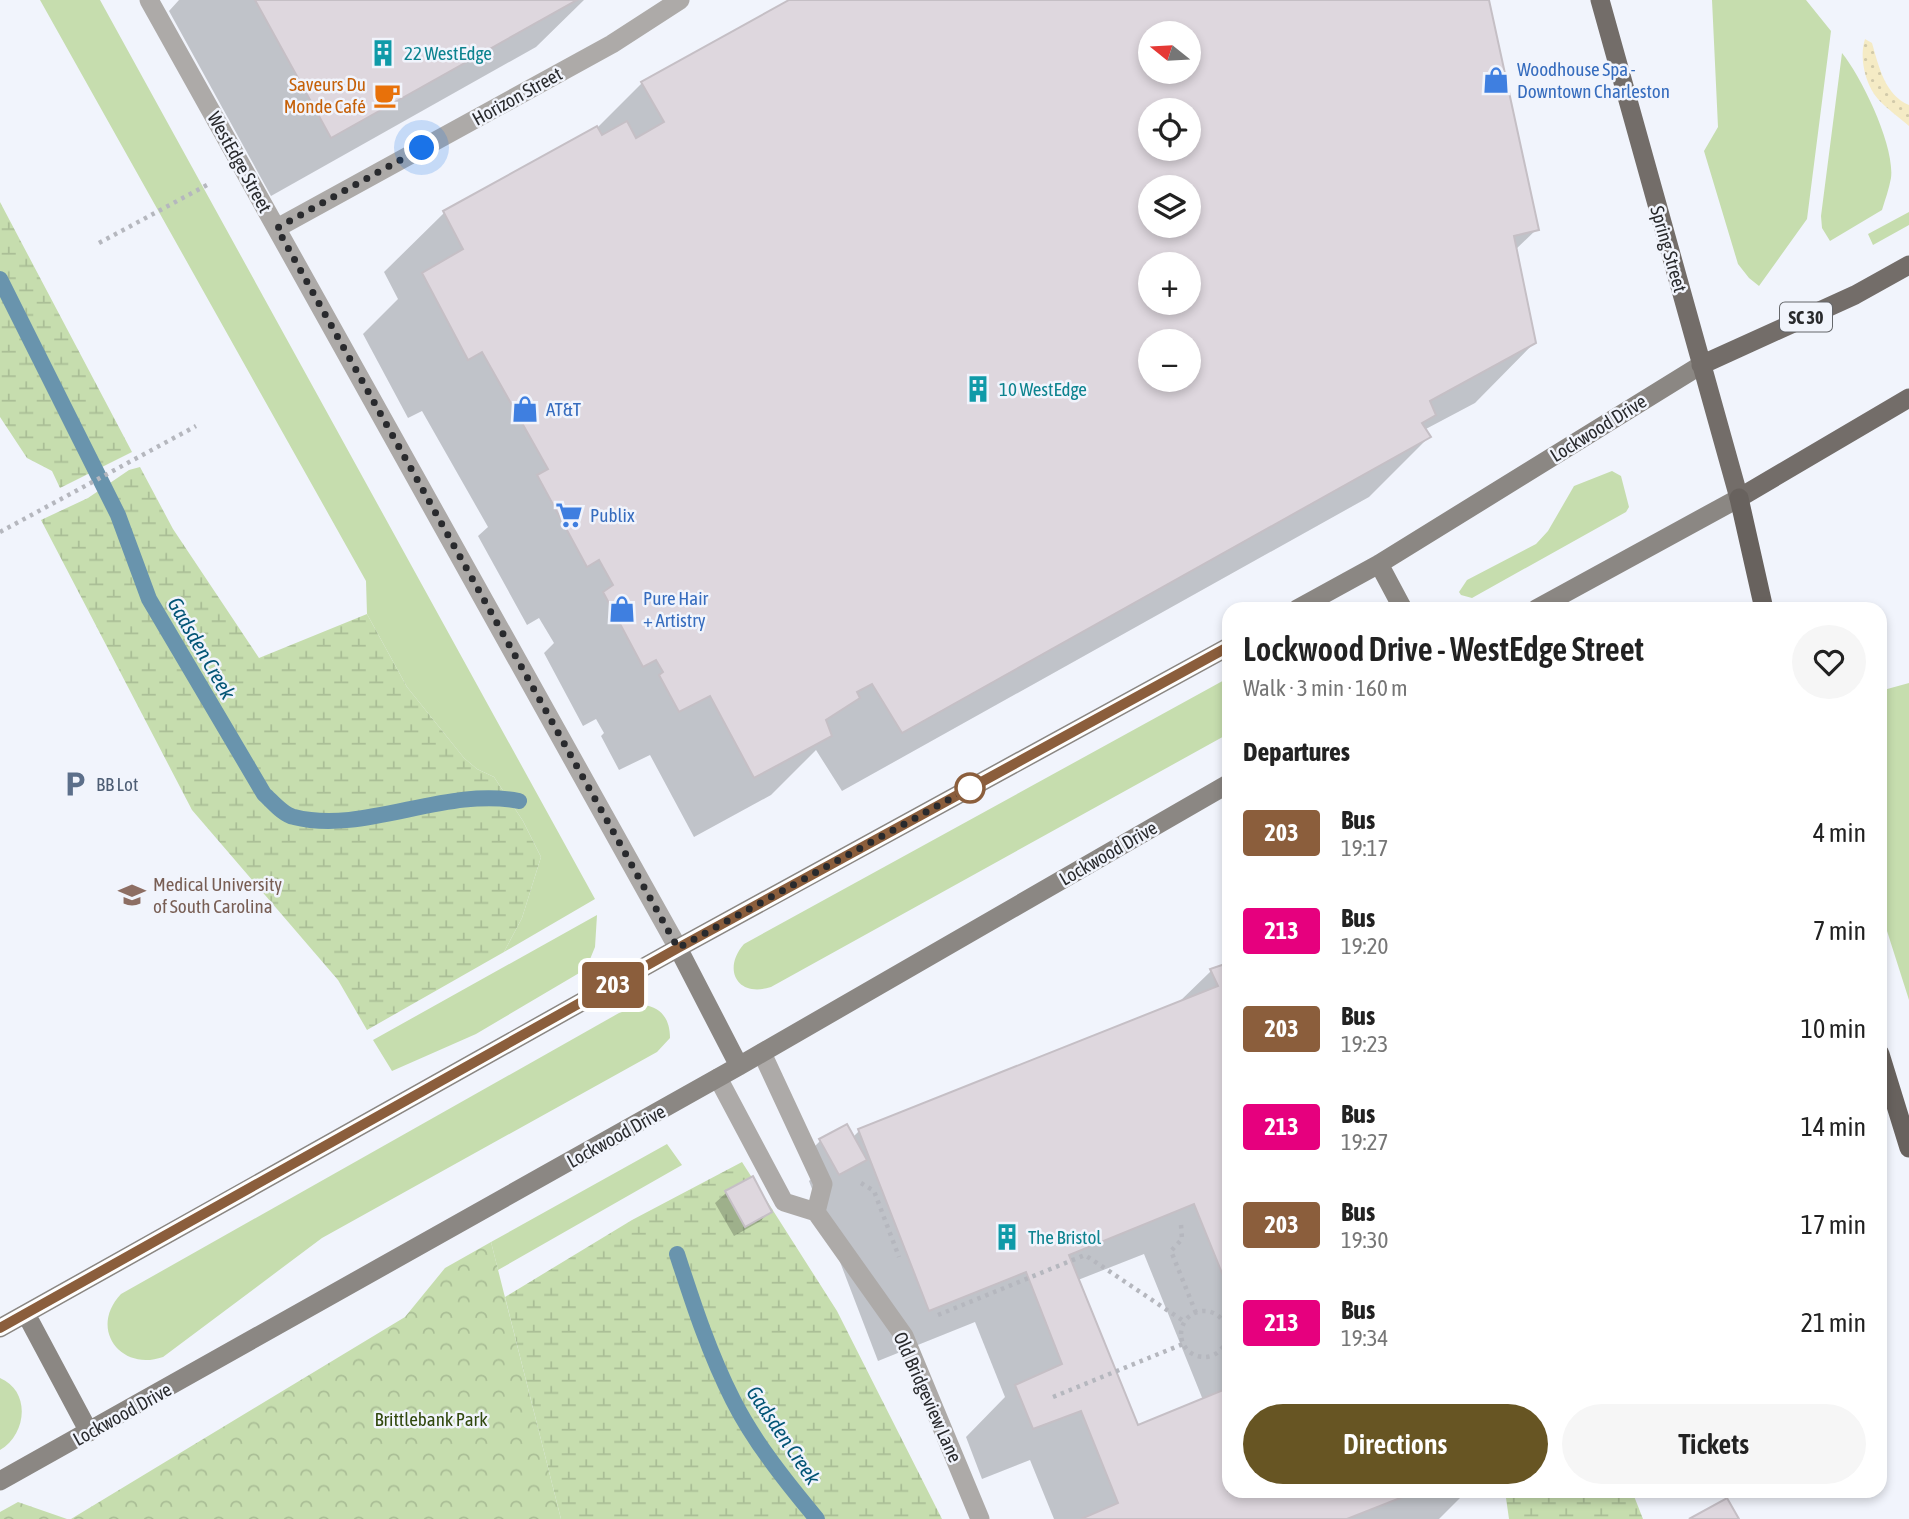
<!DOCTYPE html>
<meta charset="utf-8">
<style>
:root{--surface:#fff;--page:#f6f6f6;--text:#222;--muted:#767676;--accent:#675523}
body{margin:0;font-family:"Asap Condensed",sans-serif;background:var(--page);color:var(--text);height:100vh;display:flex;flex-direction:column;font-size:26px;white-space:nowrap}
*{box-sizing:border-box;margin:0}
p{font-size:23px;color:var(--muted)}
.icon{flex:none;width:38px;height:38px;fill:none;stroke:currentColor;stroke-width:2;stroke-linecap:round;stroke-linejoin:round}
.map{position:relative;flex:1;overflow:hidden}
.panel{position:absolute;left:1222px;top:602px;width:665px;height:896px;display:flex;flex-direction:column;background:var(--surface);border-radius:21px;box-shadow:0 4px 10px #0003}
.panel>*{flex:none}
.badge{padding:0 14px;border-radius:5px;font-size:24px;line-height:46px}
.needle{width:46px;rotate:288deg}
.tools{position:absolute;left:1138px;top:21px;display:grid;gap:14px}
.tools a{display:grid;place-items:center;width:63px;height:63px;border-radius:50%;background:var(--surface);box-shadow:0 4px 10px #0003;font-size:35px}
.you{position:absolute;width:35px;height:35px;margin:-18px;border:5px solid #fff;border-radius:50%;background:#1a73e8;box-shadow:0 0 0 10px #1a73e833}
.map>.badge{position:absolute;translate:-50% -50%;box-shadow:0 0 0 4px #fff}
h2{padding:0 21px;font-size:26px;line-height:63px}
.round{display:grid;place-items:center;flex:none;width:74px;height:74px;border-radius:37px;background:var(--page)}
.summary{display:flex;align-items:center;justify-content:space-between;height:119px;padding:0 21px}
h1{font-size:33px;font-weight:600;line-height:52px}
.button{display:flex;gap:14px;margin-top:auto;padding:14px 21px}
.button a{flex:1;height:80px;border-radius:42px;background:var(--accent);color:#fff;font-size:28px;font-weight:600;line-height:80px;text-align:center}
.button a+a{background:var(--page);color:var(--text)}
ul{padding:0;list-style:none}
li{display:flex;align-items:center;gap:21px;height:98px;padding:0 21px}
li div{flex:1}
li b{display:block;font-size:26px}
li em{font-style:normal}
li .badge{min-width:77px;font-weight:700;text-align:center}
.map>svg:first-child{display:block}
.grass{fill:#c6ddae}
.wetland{fill:url(#wetland-marsh)}
.sand{fill:url(#sand-dots)}
.park{fill:url(#park-crowns)}
.shadow{fill:#0003;fill-rule:evenodd}
.lines{fill:none;stroke-linecap:round;stroke-linejoin:round}
.stream{stroke:#6994ad;stroke-width:16}
.building{fill:#ded7de;stroke:#c5bfc5;stroke-width:2;fill-rule:evenodd}
.path{stroke:#b5b7be;stroke-width:4.5;stroke-dasharray:3.5 5;stroke-linecap:butt}
.service{stroke:#adaaa8;stroke-width:19}
.minor{stroke:#adaaa8;stroke-width:19}
.secondary{stroke:#8b8783;stroke-width:19}
.primary{stroke:#736d69;stroke-width:19}
.trunk{stroke:#68625e;stroke-width:19}
.line-casing{stroke:#fff;stroke-width:16}
.line{stroke:#8b5e3c;stroke-width:10}
.walk{stroke:#292a2d;stroke-width:7;stroke-dasharray:0 12.6}
.stop-dot{fill:#fff;stroke:#8b5e3c;stroke-width:3.5}
.labels{text-anchor:middle;dominant-baseline:central;stroke-width:5;stroke-linejoin:round;paint-order:stroke}
.shield{fill:#f1f4fc;stroke:#65676b;stroke-width:2}
.shield-label{font-size:18px;font-weight:bold;fill:#292a2d}
.culture-label{font-size:19px;fill:#0d838f;stroke:#f1f4fc;text-anchor:start}
.shop-label{font-size:19px;fill:#366cbe;stroke:#f1f4fc;text-anchor:start}
.food-label{font-size:19px;fill:#c56008;stroke:#f1f4fc;text-anchor:end}
.street-label{font-size:19px;fill:#292a2d;stroke:#f1f4fc}
.service-label{font-size:19px;fill:#4e5e75;stroke:#f1f4fc;text-anchor:start}
.education-label{font-size:19px;fill:#785e54;stroke:#f1f4fc;text-anchor:start}
.park-label{font-size:19px;fill:#31480e;stroke:#f1f4fc}
.water-label{font-size:21px;font-style:italic;fill:#035576;stroke:#f1f4fc}
</style>
<div class="map">
<svg width="1909" height="1519" viewBox="0 0 1909 1519">
<defs>
<pattern id="wetland-marsh" width="20" height="14" patternUnits="userSpaceOnUse" patternTransform="scale(1.75)"><rect width="20" height="14" fill="#c6ddae"/><path d="M1 5h8M5 5V1M11 12h8M15 12V8" fill="none" stroke="#aabe96"/></pattern>
<pattern id="sand-dots" width="8" height="8" patternUnits="userSpaceOnUse" patternTransform="scale(1.75)"><rect width="8" height="8" fill="#f5ebc5"/><path d="M2 2h.1M6 6h.1" fill="none" stroke="#d2caaa" stroke-width="1.8" stroke-linecap="round"/></pattern>
<pattern id="park-crowns" width="20" height="18" patternUnits="userSpaceOnUse" patternTransform="scale(1.75)"><rect width="20" height="18" fill="#c6ddae"/><path d="M2 6a3 3 0 1 1 6 0M12 15a3 3 0 1 1 6 0" fill="none" stroke="#aabe96"/></pattern>
</defs>
<rect width="100%" height="100%" fill="#f1f4fc"/>
<path class="grass" d="M40,0H100L595,899L504,952L522,918L541,857L523,821L494,777L477,769L464,758L407,687L367,614L366,581Z
M1712,0H1806L1831,31L1807,219L1759,286L1749,278L1738,264L1704,151L1718,127Z
M1842,53C1862,78 1895,146 1891,178C1889,189 1885,200 1882,210L1830,241L1822,228L1821,216Z
M1909,212V225L1873,245L1868,234Z
M1612,471L1621,476L1629,507L1626,512L1472,598L1461,595L1459,592L1467,580L1536,544L1548,531L1574,486Z
M1228,678V734L771,987C737,998 722,969 744,944Z
M1909,683V1000L1880,909V691Z
M597,915L595,947L586,969L476,1034L392,1071L373,1040Z
M643,1005C662,1007 670,1020 670,1038L657,1052L322,1238L163,1357C121,1372 88,1329 121,1294L619,1013Z
M667,1144L682,1165L498,1270L491,1242Z
M0,1378C31,1391 27,1434 0,1450Z"/>
<path class="wetland" d="M0,202L132,452L60,488L52,471L27,458L0,417Z
M140,467L173,529L259,658L367,614L407,687L464,758L477,769L494,777L523,821L541,857L522,918L504,952L367,1030L338,980L192,810L41,520L88,498L129,470Z
M742,1162L837,1311L942,1519H561L505,1297L632,1220Z
M1505,1491H1632L1643,1519H1509Z"/>
<path class="sand" d="M1865,39L1872,43C1879,67 1885,95 1909,105V126C1899,117 1887,109 1878,99C1865,84 1859,57 1865,39Z"/>
<path class="park" d="M491,1242L561,1519H71L405,1317L445,1268Z
M18,1502L67,1519H0V1512Z"/>
<path class="shadow" d="M179,0H584L536,47L271,196L169,11Z
M793,0H1487L1537,229L1515,250L1534,343L1475,403L1424,430L1429,437L1369,497L842,791L816,750L771,795L694,837L650,755L619,770L601,736L604,733L596,719L583,726L544,653L554,643L539,618L527,625L478,536L488,527L422,411L408,418L363,334L398,299L384,272L444,213L597,128L642,83ZM1150,33H1188V72H1150ZM1150,110H1188V149H1150ZM1150,187H1188V226H1150ZM1150,264H1188V303H1150ZM1150,341H1188V380H1150Z
M1228,964V1491H1467L1439,1519H1054L1030,1460L982,1479L966,1437L1005,1397L975,1322L878,1361L809,1181L820,1170L810,1151L820,1141L852,1138L859,1131L1177,1004L1211,971ZM1144,1254L1203,1400L1137,1428L1078,1280Z
M752,1179L770,1212L759,1222L734,1236L715,1203L726,1193Z"/>
<g class="lines">
<path class="stream" d="M0,279L118,515L149,599L264,794C272,801 283,815 294,817C364,835 446,786 519,801
M677,1254C693,1303 709,1353 733,1400C754,1442 787,1483 817,1519"/>
</g>
<path class="building" d="M255,0H577L331,138Z
M789,0H1489L1539,230L1514,236L1536,343L1430,401L1436,415L1422,423L1431,437L902,733L872,684L857,692L860,698L826,720L832,736L754,778L710,696L679,712L659,675L663,672L656,660L643,667L603,592L613,585L599,560L587,567L537,475L548,469L482,352L468,360L422,273L463,249L443,211L597,126L602,135L627,121L636,138L664,122L641,82ZM1150,33H1188V72H1150ZM1150,110H1188V149H1150ZM1150,187H1188V226H1150ZM1150,264H1188V303H1150ZM1150,341H1188V380H1150Z
M1228,963V1288L1194,1204L1069,1255L1138,1425L1228,1388V1491H1418L1347,1519H1081L1118,1503L1081,1411L1033,1429L1015,1385L1062,1364L1026,1272L929,1311L858,1129L1218,986L1210,969Z
M847,1124L867,1160L839,1175L819,1139Z
M753,1176L772,1212L745,1227L725,1191Z
M1727,1498L1739,1519H1689Z"/>
<g class="lines">
<path class="path" d="M99,243L207,185
M0,532L196,426
M861,1183L874,1191L899,1257
M1181,1225L1182,1239L1171,1251L1196,1313
M1181 1334a23 23 0 1 1 46 0a23 23 0 1 1-46 0Z
M938,1315L1085,1255L1185,1322
M1053,1397L1183,1344"/>
<path class="service" d="M718,1078L784,1202L816,1212L823,1184L762,1053
M816,1212L904,1336L980,1519"/>
<path class="minor" d="M149,0L678,948
M277,228L612,44L680,0"/>
<path class="secondary" d="M1379,564L1403,609
M1297,609L1379,564L1701,365
M1536,609L1739,498
M678,948L739,1066
M26,1314L89,1432
M0,1328L678,948L1228,647
M0,1481L739,1066L1228,784"/>
<path class="primary" d="M1600,0L1739,498L1909,398
M1701,365L1855,295L1909,265"/>
<path class="trunk" d="M1739,498L1764,609
M1880,1054L1909,1148"/>
</g>
<g class="lines">
<defs>
<path id="line" d="M0,1328L678,948L1228,647"/>
</defs>
<use href="#line" class="line-casing"/>
<use href="#line" class="line"/>
<path class="walk" d="M422,148L277,228L678,948L970,788"/>
</g>
<defs>
<symbol id="building-bare" viewBox="-9 -9 18 18"><path d="M-4-6H4V6H1V3H-1V6H-4ZM-2.5-4.3h1.7v1.8h-1.7ZM.8-4.3h1.7v1.8H.8ZM-2.5-1h1.7V.8h-1.7ZM.8-1h1.7V.8H.8Z" fill="#0f9aa8" stroke="#f1f4fc" stroke-width="2.5" paint-order="stroke"/></symbol>
<symbol id="shop-bare" viewBox="-9 -9 18 18"><path d="M-5-2.5h2.3a2.7 3.5 0 0 1 5.4 0H5L5.5 6h-11ZM-1.5-2.5h3a1.5 2.3 0 0 0-3 0Z" fill="#3f7fe0" stroke="#f1f4fc" stroke-width="2.5" paint-order="stroke"/></symbol>
<symbol id="cafe-bare" viewBox="-9 -9 18 18"><path d="M-5.5-4.5H6V0H3Q3 3.5 0 3.5H-2.5Q-5.5 3.5-5.5 0ZM3-3.2v2h1.7v-2ZM-6 4.5H4V6H-6Z" fill="#e8710a" stroke="#f1f4fc" stroke-width="2.5" paint-order="stroke"/></symbol>
<symbol id="supermarket-bare" viewBox="-9 -9 18 18"><path d="M-6-5.5h2.5l.6 2H6L4.5 2H-2.5L-4.4-4H-6ZM-1.5 3.2a1.3 1.3 0 1 0 .1 0ZM3 3.2a1.3 1.3 0 1 0 .1 0Z" fill="#3f7fe0" stroke="#f1f4fc" stroke-width="2.5" paint-order="stroke"/></symbol>
<symbol id="parking-bare" viewBox="-9 -9 18 18"><path d="M-3.5-5.5H1a3.5 3.5 0 0 1 0 7H-1V5.5H-3.5ZM-1-3.4V-.6H.8a1.4 1.4 0 0 0 0-2.8Z" fill="#5c6f8a" stroke="#f1f4fc" stroke-width="2.5" paint-order="stroke"/></symbol>
<symbol id="university-bare" viewBox="-9 -9 18 18"><path d="M0-5L7-2L0 1L-7-2ZM-4 1L0 2.5L4 1V4Q0 6-4 4Z" fill="#8d6e63" stroke="#f1f4fc" stroke-width="2.5" paint-order="stroke"/></symbol>
</defs>
<g fill-rule="evenodd">
<use href="#building-bare" x="364" y="34" width="38" height="38"/>
<use href="#shop-bare" x="1477" y="61" width="38" height="38"/>
<use href="#cafe-bare" x="368" y="76" width="38" height="38"/>
<use href="#building-bare" x="959" y="370" width="38" height="38"/>
<use href="#shop-bare" x="506" y="390" width="38" height="38"/>
<use href="#supermarket-bare" x="550" y="496" width="38" height="38"/>
<use href="#shop-bare" x="603" y="590" width="38" height="38"/>
<use href="#parking-bare" x="56" y="765" width="38" height="38"/>
<use href="#university-bare" x="113" y="876" width="38" height="38"/>
<use href="#building-bare" x="988" y="1218" width="38" height="38"/>
</g>
<circle class="stop-dot" cx="970" cy="788" r="14"/>
<g class="labels">
<rect class="shield" x="1780" y="302.5" width="52" height="29" rx="5"/>
<g class="shield-label">
<text x="1806" y="317">SC 30</text>
</g>
<g class="culture-label">
<text x="404" y="53">22 WestEdge</text>
<text x="999" y="389">10 WestEdge</text>
<text x="1028" y="1237">The Bristol</text>
</g>
<g class="shop-label">
<text x="1517" y="69">Woodhouse Spa -<tspan x="1517" dy="22">Downtown Charleston</tspan></text>
<text x="546" y="409">AT&amp;T</text>
<text x="590" y="515">Publix</text>
<text x="643" y="598">Pure Hair<tspan x="643" dy="22">+ Artistry</tspan></text>
</g>
<g class="food-label">
<text x="366" y="84">Saveurs Du<tspan x="366" dy="22">Monde Café</tspan></text>
</g>
<g class="street-label">
<text transform="translate(517 96) rotate(-29)">Horizon Street</text>
<text transform="translate(240 162) rotate(61)">WestEdge Street</text>
<text transform="translate(1669 249) rotate(74)">Spring Street</text>
<text transform="translate(1598 428) rotate(-32)">Lockwood Drive</text>
<text transform="translate(1108 853) rotate(-30)">Lockwood Drive</text>
<text transform="translate(616 1136) rotate(-29)">Lockwood Drive</text>
<text transform="translate(928 1397) rotate(66)">Old Bridgeview Lane</text>
<text transform="translate(122 1414) rotate(-29)">Lockwood Drive</text>
</g>
<g class="service-label">
<text x="96" y="784">BB Lot</text>
</g>
<g class="education-label">
<text x="153" y="884">Medical University<tspan x="153" dy="22">of South Carolina</tspan></text>
</g>
<g class="park-label">
<text x="431" y="1419">Brittlebank Park</text>
</g>
<g class="water-label">
<text transform="translate(202 648) rotate(60)">Gadsden Creek</text>
<text transform="translate(784 1435) rotate(56)">Gadsden Creek</text>
</g>
</g>
</svg>
<div class="tools">
<a><svg class="needle" viewBox="-14 -14 28 28"><path d="M0-13l5 13h-10z" fill="#e53935"/><path d="M0 13l5-13h-10z" fill="#767676"/></svg></a>
<a><svg class="icon" aria-label="locate" viewBox="0 0 24 24"><circle cx="12" cy="12" r="6"/><path d="M12 2v4M12 18v4M2 12h4M18 12h4"/></svg></a>
<a><svg class="icon" aria-label="layers" viewBox="0 0 24 24"><path d="M12 4l9 5-9 5-9-5zM3 14l9 5 9-5"/></svg></a>
<a>+</a>
<a>−</a>
</div>
<div class="you" style="left:422px;top:148px"></div>
<b class="badge" style="left:613px;top:985px;background:#8b5e3c;color:#fff">203</b>
<section class="panel">
<div class="summary"><div><h1>Lockwood Drive - WestEdge Street</h1><p>Walk · 3 min · 160 m</p></div><a class="round"><svg class="icon" aria-label="heart" viewBox="0 0 24 24"><path d="M12 20l-8-8c-3-5 5-10 8-4 3-6 11-1 8 4z"/></svg></a></div>
<h2>Departures</h2>
<ul>
<li><span class="badge" style="background:#8b5e3c;color:#fff">203</span><div><b>Bus</b><p>19:17</p></div><em>4 min</em></li>
<li><span class="badge" style="background:#e6007e;color:#fff">213</span><div><b>Bus</b><p>19:20</p></div><em>7 min</em></li>
<li><span class="badge" style="background:#8b5e3c;color:#fff">203</span><div><b>Bus</b><p>19:23</p></div><em>10 min</em></li>
<li><span class="badge" style="background:#e6007e;color:#fff">213</span><div><b>Bus</b><p>19:27</p></div><em>14 min</em></li>
<li><span class="badge" style="background:#8b5e3c;color:#fff">203</span><div><b>Bus</b><p>19:30</p></div><em>17 min</em></li>
<li><span class="badge" style="background:#e6007e;color:#fff">213</span><div><b>Bus</b><p>19:34</p></div><em>21 min</em></li>
</ul>
<div class="button"><a>Directions</a><a>Tickets</a></div>
</section>
</div>
